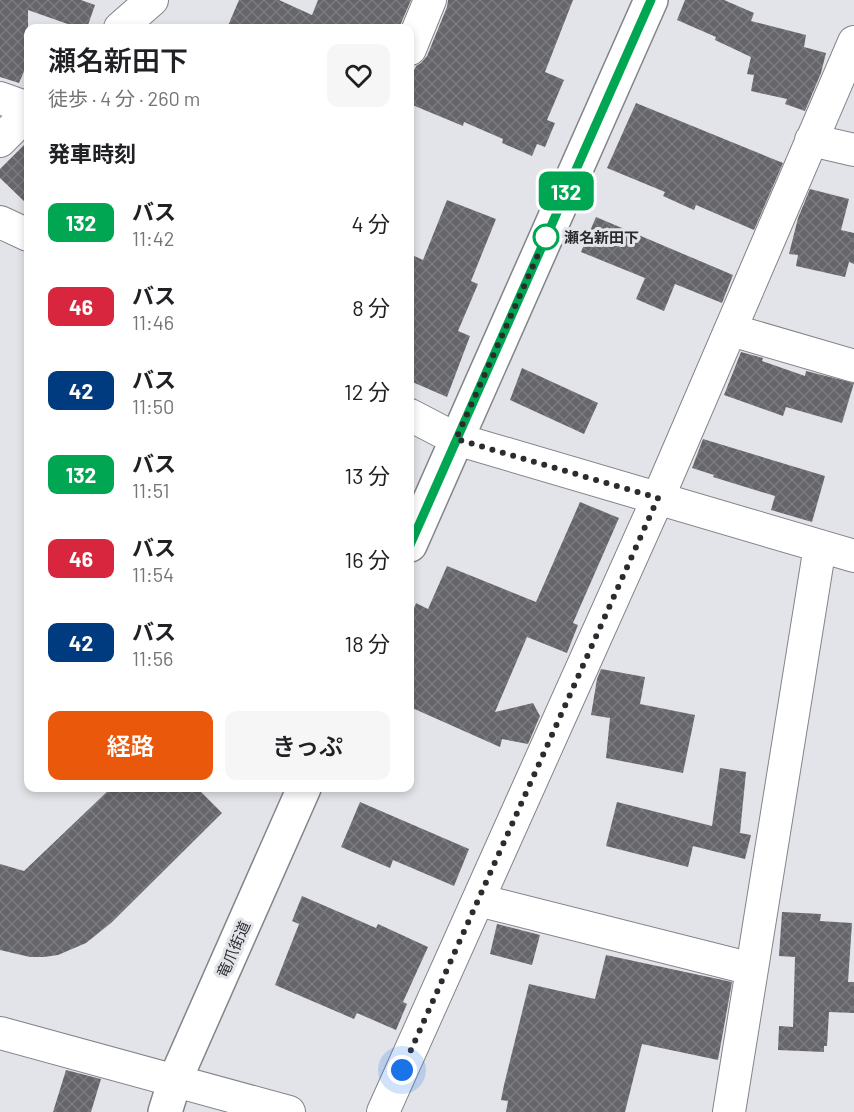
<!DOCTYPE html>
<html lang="ja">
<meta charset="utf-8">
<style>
:root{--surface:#fff;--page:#f6f6f6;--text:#202124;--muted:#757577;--accent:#ea580c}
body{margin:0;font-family:Barlow,"Noto Sans JP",sans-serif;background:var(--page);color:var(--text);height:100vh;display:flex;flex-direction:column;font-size:22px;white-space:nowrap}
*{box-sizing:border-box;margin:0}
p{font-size:20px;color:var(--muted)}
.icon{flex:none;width:33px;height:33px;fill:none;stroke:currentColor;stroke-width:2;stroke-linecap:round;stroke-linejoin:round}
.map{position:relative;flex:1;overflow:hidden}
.panel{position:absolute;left:24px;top:24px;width:390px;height:768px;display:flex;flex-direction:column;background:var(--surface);border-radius:12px;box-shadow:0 3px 9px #0003}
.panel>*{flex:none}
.badge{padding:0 12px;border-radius:9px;font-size:21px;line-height:39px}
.you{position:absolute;width:30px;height:30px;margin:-15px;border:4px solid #fff;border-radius:50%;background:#1a73e8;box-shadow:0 0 0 9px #1a73e833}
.map>.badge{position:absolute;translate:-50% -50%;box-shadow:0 0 0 3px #fff}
h2{padding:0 24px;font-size:22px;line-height:54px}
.round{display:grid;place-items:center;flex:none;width:63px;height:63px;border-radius:12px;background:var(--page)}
.headline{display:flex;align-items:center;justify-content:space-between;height:102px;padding:0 24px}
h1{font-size:28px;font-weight:600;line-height:45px}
.button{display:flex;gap:12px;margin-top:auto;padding:12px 24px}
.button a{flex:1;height:69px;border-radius:12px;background:var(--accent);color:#fff;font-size:24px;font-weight:600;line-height:69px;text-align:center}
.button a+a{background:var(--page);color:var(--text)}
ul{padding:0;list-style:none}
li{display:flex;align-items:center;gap:18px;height:84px;padding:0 24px}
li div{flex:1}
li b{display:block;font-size:22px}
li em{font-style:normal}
li .badge{min-width:66px;font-weight:700;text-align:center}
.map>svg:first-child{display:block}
.building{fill:url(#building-cross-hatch)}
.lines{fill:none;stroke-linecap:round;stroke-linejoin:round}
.street-casing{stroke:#828489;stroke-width:34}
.secondary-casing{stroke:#828489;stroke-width:36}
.street{stroke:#fff;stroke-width:32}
.secondary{stroke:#fff;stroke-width:33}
.line-casing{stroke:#fff;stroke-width:14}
.line{stroke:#00a651;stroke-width:9}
.walk{stroke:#2b2c2d;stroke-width:6;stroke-dasharray:0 10.8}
.stop-dot{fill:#fff;stroke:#00a651;stroke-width:3}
.labels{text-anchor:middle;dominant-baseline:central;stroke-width:6;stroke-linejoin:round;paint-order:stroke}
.stop-label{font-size:15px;font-weight:bold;fill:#2b2c2d;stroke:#e2e4e9;text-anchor:start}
.street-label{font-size:15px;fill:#2b2c2d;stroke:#e2e4e9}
</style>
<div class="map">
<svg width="854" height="1112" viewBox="0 0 854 1112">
<defs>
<pattern id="building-cross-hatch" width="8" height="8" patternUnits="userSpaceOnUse" patternTransform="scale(1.5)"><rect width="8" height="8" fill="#66666a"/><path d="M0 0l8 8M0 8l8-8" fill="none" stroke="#7c7c80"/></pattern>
</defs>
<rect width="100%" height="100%" fill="#e2e4e9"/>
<path class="building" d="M0,0H81L95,5L87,28H79L28,10V62L19,83L0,77Z
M239,0H279L312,15L318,0H411L399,28H227Z
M448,0H573L545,72L564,80L547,120L555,123L545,147L537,144L532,156L502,143L503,139L464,122L463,126L410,104V79L416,66L421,63L427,56L447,7Z
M685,0H724L754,13L751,21L806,35L804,47L826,53L821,73L805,111L785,104L787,99L751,91L754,75L747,74L751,57L715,40L716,37L677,20Z
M636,103L783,163L754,230L696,205L694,210L663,196L665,192L607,168Z
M28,141V205L0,178V169Z
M810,189L849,199L841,230L854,233V264L849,262L845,277L796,266L798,255L789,254L798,218Z
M447,200L496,219L471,281L478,284L458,331L470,336L447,397L410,381V254L423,260Z
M596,217L733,275L722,303L675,284L664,311L636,299L645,278L581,252Z
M741,352L763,358L762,361L805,376L806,371L854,383L842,423L786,407L783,416L724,395Z
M522,368L598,403L584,434L510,400Z
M703,439L825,476L812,522L771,510L775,496L713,477L714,475L692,468Z
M580,502L619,518L573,623L578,625L567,653L527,637L495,712L533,703L540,716L528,744L502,739L500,747L410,707V618L416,603L428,609L447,566L536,602Z
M601,669L645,677L640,704L695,715L683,773L606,758L610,718L591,715L597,679Z
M720,768L746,772L740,833L751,835L745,859L693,846L688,867L606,846L617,802L712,826Z
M111,788H197L222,813L111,923L86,943L58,955L44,957H30L0,950V864L24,871Z
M360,802L469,849L454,886L393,860L390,868L341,847Z
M302,896L376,928L378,924L428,947L403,1002L407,1004L396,1030L357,1013L354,1019L275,985L299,924L292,921Z
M782,912L821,914L820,921L852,923L848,982H854V1013L829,1012L827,1046H824V1052L778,1050L779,1026L793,1027L795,957L779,956Z
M497,924L540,935L532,965L490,954Z
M606,955L732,982L718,1060L642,1044L625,1112H506L508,1101L501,1100L504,1085L529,984L595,999Z
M66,1070L101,1079L91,1112H53Z"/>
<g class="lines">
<defs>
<path id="street" d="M120,28L152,0
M410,49L430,0
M0,98L28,108
M811,140L854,150
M0,141L28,113
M0,222L28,235
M731,330L854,366
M410,415L456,439L854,556
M478,900L752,969
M0,1033L289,1112
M383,1112L658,498L854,42
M729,1112L820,546"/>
<path id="secondary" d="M410,545L651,0
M165,1112L175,1080L304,788"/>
</defs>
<use href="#street" class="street-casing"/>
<use href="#secondary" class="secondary-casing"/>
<use href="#street" class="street"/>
<use href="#secondary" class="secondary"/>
</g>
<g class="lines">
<defs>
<path id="line" d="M410,545L651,0"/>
</defs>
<use href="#line" class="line-casing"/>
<use href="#line" class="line"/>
<path class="walk" d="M402,1070L658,498L456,439L549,230L546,237"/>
</g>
<circle class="stop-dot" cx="546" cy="237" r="12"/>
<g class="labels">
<g class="stop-label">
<text x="564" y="237">瀬名新田下</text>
</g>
<g class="street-label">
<text transform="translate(233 949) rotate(-66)">竜爪街道</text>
</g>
</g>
</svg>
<div class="you" style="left:402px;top:1070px"></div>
<b class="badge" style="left:566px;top:191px;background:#00a651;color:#fff">132</b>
<section class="panel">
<div class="headline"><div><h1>瀬名新田下</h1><p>徒歩 · 4 分 · 260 m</p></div><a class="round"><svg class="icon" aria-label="heart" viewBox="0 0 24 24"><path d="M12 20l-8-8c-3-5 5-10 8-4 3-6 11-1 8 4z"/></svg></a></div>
<h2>発車時刻</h2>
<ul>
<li><span class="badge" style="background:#00a651;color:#fff">132</span><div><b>バス</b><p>11:42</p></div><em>4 分</em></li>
<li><span class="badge" style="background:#d7263d;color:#fff">46</span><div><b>バス</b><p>11:46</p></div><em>8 分</em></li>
<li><span class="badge" style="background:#003b80;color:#fff">42</span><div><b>バス</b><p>11:50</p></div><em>12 分</em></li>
<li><span class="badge" style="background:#00a651;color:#fff">132</span><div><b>バス</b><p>11:51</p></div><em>13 分</em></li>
<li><span class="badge" style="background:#d7263d;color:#fff">46</span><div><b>バス</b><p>11:54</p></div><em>16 分</em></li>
<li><span class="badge" style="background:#003b80;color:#fff">42</span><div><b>バス</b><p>11:56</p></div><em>18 分</em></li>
</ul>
<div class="button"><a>経路</a><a>きっぷ</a></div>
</section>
</div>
